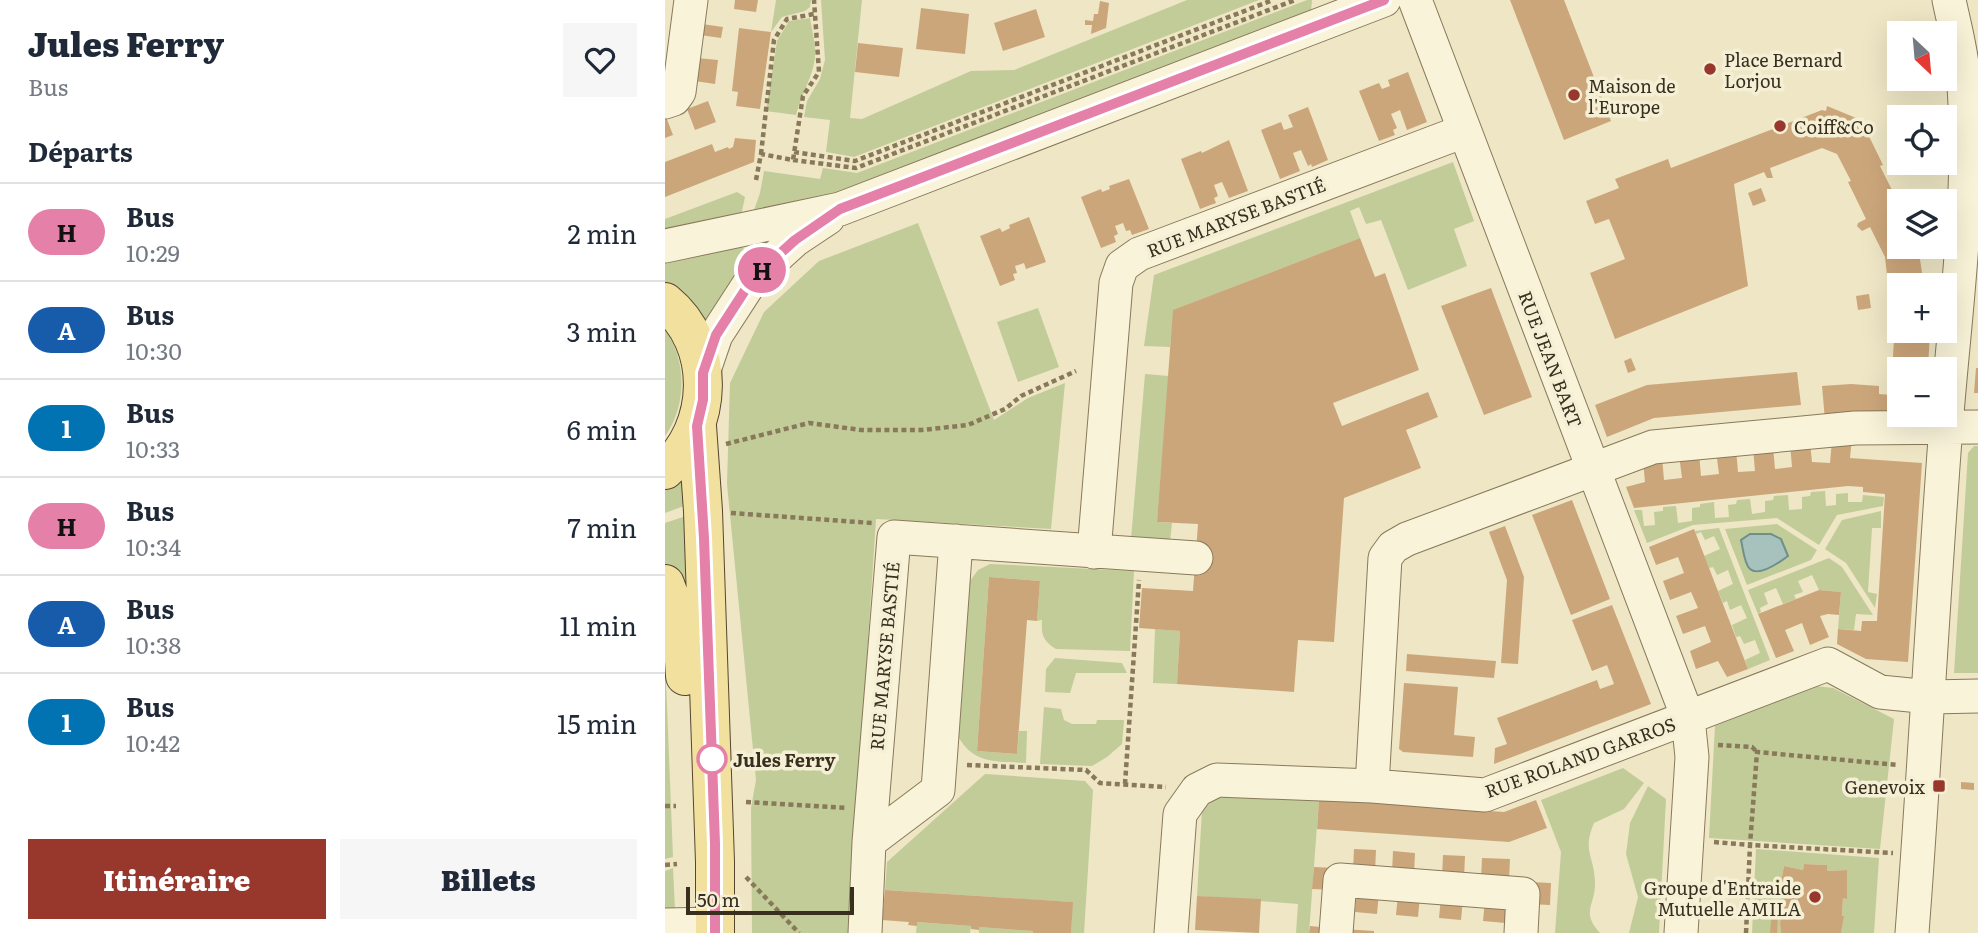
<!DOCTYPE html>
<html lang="fr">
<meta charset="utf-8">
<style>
:root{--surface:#fff;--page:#f6f6f7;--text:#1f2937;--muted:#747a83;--line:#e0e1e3;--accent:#98372b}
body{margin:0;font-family:Literata,serif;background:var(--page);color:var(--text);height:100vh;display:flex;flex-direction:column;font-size:26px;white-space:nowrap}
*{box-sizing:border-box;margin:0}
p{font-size:23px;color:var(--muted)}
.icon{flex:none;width:38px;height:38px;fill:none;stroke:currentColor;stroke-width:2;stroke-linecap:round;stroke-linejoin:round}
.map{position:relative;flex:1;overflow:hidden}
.drawer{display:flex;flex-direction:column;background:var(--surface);width:665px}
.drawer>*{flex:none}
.badge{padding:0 14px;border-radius:23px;font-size:24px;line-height:46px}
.needle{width:46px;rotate:154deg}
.controls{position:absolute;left:1222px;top:21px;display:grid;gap:14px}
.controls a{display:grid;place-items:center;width:70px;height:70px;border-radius:0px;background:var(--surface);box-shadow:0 7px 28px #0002;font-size:35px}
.scale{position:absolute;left:21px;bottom:18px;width:168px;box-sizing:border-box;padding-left:7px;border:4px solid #392f1f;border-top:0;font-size:19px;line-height:24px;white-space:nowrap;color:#392f1f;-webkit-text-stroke:5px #f5f0d5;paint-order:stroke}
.map>.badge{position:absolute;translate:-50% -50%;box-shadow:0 0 0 4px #fff}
h2{padding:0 28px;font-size:26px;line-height:63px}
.round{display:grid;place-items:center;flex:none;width:74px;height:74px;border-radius:0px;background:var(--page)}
.summary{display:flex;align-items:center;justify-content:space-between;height:119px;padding:0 28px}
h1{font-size:33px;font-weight:800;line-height:52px}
.cta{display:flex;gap:14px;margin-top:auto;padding:14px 28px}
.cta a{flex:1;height:80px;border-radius:0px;background:var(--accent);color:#fff;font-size:28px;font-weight:800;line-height:80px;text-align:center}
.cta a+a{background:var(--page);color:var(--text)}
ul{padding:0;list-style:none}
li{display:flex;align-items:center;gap:21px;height:98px;padding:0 28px;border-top:2px solid var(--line)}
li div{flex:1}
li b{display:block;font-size:26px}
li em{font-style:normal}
li .badge{min-width:77px;font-weight:700;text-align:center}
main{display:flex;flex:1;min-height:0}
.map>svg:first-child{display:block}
.green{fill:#c1cc99}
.water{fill:#a7c1bd;stroke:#6d908b;stroke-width:2}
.building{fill:#cca67b}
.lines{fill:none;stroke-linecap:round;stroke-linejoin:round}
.minor-casing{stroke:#89795b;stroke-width:35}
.major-casing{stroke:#57462f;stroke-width:40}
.path{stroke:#89795b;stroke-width:4.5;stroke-dasharray:5 3.5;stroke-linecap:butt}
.minor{stroke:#f9f3d9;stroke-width:33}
.major{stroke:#f1e09e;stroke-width:38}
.line-casing{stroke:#fff;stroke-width:16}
.line{stroke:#e580a9;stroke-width:10}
.poi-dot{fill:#98372b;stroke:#f5f0d5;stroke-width:2.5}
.stop-dot{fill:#fff;stroke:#e580a9;stroke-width:3.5}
.labels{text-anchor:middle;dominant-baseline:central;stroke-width:7;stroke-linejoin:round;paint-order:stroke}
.poi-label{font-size:18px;fill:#392f1f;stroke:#f5f0d5;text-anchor:start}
.street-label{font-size:18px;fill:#392f1f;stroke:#f5f0d5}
.stop-label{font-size:18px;font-weight:bold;fill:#392f1f;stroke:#f5f0d5;text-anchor:start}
</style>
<main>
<section class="drawer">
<div class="summary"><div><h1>Jules Ferry</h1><p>Bus</p></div><a class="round"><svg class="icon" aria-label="heart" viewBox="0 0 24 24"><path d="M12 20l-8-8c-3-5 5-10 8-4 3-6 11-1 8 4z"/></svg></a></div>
<h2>Départs</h2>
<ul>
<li><span class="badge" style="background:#e580a9;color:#111">H</span><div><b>Bus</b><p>10:29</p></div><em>2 min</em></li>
<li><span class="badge" style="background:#175bab;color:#fff">A</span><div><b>Bus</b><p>10:30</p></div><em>3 min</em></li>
<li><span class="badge" style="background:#0173b2;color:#fff">1</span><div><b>Bus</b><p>10:33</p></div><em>6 min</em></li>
<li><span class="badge" style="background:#e580a9;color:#111">H</span><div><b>Bus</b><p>10:34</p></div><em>7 min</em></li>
<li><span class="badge" style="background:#175bab;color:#fff">A</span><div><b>Bus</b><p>10:38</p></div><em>11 min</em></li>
<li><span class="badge" style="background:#0173b2;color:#fff">1</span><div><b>Bus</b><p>10:42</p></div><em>15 min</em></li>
</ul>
<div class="cta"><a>Itinéraire</a><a>Billets</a></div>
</section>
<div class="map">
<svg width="1313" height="933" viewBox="0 0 1313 933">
<rect width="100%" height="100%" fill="#eee6c5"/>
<path class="green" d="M111,0H146L145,7L140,11L117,17L106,32Z
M156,0H197L185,118L197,119L306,71L349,70L522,0H594L189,157L161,152L165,120L139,117L142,101L155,79L160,60Z
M642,0H647L646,11L174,197L88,213L95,193L99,171L155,179L158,168L192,173Z
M145,18C147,30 151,45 150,57C148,77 136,95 131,115L101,111L112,41L124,21Z
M788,162L809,221L789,229L802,266L743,290L716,220L701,224L694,207L685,211L695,238L509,310L505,347L479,346L489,275Z
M72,192L80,197L76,216L0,236V219Z
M253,223L329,420L363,398L400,383L386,529L211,519L184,933H87L86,808L91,780L62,484L65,383L99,312L154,261Z
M76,241L84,266L47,320L37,319L0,286V252Z
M373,308L394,367L353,382L332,322Z
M0,329C22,361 22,405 0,436Z
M480,374L504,376L492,522L507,523L505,542L466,539Z
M1309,446H1313V673H1289L1303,453Z
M25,469L19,506L0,513V486Z
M1160,491L1161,506L1171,505V494L1183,493V502H1197L1198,495L1219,497L1218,506L1172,515L1154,545L1112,518L1028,525L982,543L969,510H977L979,526L990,525L989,512L998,511V507L1011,506L1013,523L1027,521V508L1035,507V504L1049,502L1050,518L1064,517L1063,505L1071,504L1072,500L1085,499L1087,514L1100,512V501L1108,500L1109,496L1123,495L1124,510L1137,509V497L1145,496L1146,492Z
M1216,511V528H1207L1203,592L1212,594L1210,608L1181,563L1160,549L1177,520Z
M18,517H24V574L20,579L14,580L0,566V523Z
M1112,524L1152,550L1146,560L1082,585L1060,529Z
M1054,528L1105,660L1083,669L1080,660L1095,653L1090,640L1079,644L1075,636L1071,637L1067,625L1082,618L1076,605L1065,610L1062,601L1058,603L1053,591L1068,584L1063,570L1052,575L1048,567L1044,568L1039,556L1055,549L1049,536L1040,540L1036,532L1031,534L1030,531Z
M1164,558L1177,567L1208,615L1191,614L1189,630L1173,629L1176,592L1154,590L1147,575L1133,581L1138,592L1129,595L1131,599L1118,604L1111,588L1099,593L1103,604L1095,608L1096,612L1093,614L1083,590Z
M325,564L469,571L465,651L391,649C378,641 376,635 377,620L372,621L375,581L324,577L312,751L352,754L354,731H362L361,763C333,761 310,765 294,738L305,581L313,570Z
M490,629L515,631L512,684L488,683Z
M0,656L8,857L0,859Z
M390,658L457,663L462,673H411L405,693L380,692L381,669Z
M1151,686L1168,688L1229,719L1215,849L1044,838L1050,726Z
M379,707L396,709L399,720L407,724H431L432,720H459L457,744L442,757L427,766L375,764Z
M958,768L979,783L959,809L929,823C917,851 929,855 930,882C931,905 915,911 935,933H890L896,852L876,800Z
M320,774L420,781L428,790L419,933H406L407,902L220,890L222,862Z
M983,786L1001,799L994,933H964L973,897L961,854L965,823Z
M556,793L654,799L644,933H631L633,904L532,896L537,810Z
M1091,849L1214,858L1209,933H1176L1178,917L1177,916L1178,898H1182L1181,870L1162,871V865L1139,864L1138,870L1119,866L1114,894L1119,895L1115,923L1116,933H1087Z
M8,868L10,910L0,916V871Z
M252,922L306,926L305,933H251Z
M314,927L368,931V933H314Z"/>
<path class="water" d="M1085,534H1106L1116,539L1123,556C1115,562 1094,577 1085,569C1079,564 1078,548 1076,540Z"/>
<path class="building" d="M70,0H93L91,12L69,9Z
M845,0H899L946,121L899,140Z
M435,1L444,3L441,28L426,34L427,25H420V20L428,21L429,14H433Z
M256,8L304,14L300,54L251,49Z
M371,9L380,37L338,51L329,23Z
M37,24L58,27L56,38L35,35Z
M74,28L106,32L95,109L71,106L73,92L67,91Z
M193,43L238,48L234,77L190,72Z
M32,58L53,60L50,84L30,81Z
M743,72L762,122L742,130L735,110L726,114L732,128L728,130L730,135L714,141L694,91L714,83L717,89L725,86L723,80Z
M43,101L51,122L30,130L22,109Z
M1162,106L1196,120L1195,124L1199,126L1218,165L1215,166L1234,204V247H1253L1259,285H1234V331H1265L1263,369H1234V415L1160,420L1157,386L1186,384L1214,386V394L1226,395L1229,338L1220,257L1205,227L1197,231L1192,226L1193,223L1201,219L1183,182L1186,181L1172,154L1157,148L1105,168L1108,178H1102L1099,172L1069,184L1083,286L950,339L925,273L960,259L944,219L930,224L921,201L954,188L950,179L1003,159L1006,168L1157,110L1161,111Z
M643,107L663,160L647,167L646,164L643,166L636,150L628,153L635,171L615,179L596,130L616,122L619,130L628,127L623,115Z
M0,114L8,135L0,138Z
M70,138L91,140L89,162L0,197V162L47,144L50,152L63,147L64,149L68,147Z
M564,140L583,191L564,198L557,182L549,185L553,196L549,198L551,203L535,209L516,159L536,151L537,153Z
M464,179L484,229L467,235L465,230L461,231L458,223L450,226L453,234L449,236L451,242L436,248L416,197L436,189L437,192L445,189L444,186Z
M1096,188L1101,201L1088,206L1083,193Z
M364,217L381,262L361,269L359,263L350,266L352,273L348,274L350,280L335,286L315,236L335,228L337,232L345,228L344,225Z
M695,238L710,277L720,273L754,370L668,403L677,426L763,392L773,417L741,430L756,468L679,498L669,642L633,640L629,692L512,684L515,631L474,628L477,588L528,591L533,524L492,522L508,310Z
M826,288L867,397L819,415L776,306Z
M1204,294L1206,308L1193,310L1191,296Z
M966,358L971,370L963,373L959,361Z
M1311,368H1313V393H1309Z
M1132,372L1136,405L989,418L942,437L930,405L982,385Z
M1187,438L1185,458L1257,463L1243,662L1201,659L1172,644L1173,629L1196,631L1197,621H1212L1220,494L1198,492V487L1183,486L969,508L961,487L980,482L978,461L997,457L999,480L1017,478L1014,455L1034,453L1036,476L1054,474L1051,451L1071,449L1073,472L1090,471L1088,448L1108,446L1110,469L1127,467L1125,444L1145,442L1147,462L1165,463L1167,440Z
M907,500L945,599L906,615L867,515Z
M840,526L859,577L853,664L836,663L842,580L824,532Z
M1029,529L1083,669L1062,677L1053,661L1031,669L1025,651L1046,642L1040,626L1018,634L1011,616L1033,608L1026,592L1005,600L998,581L1019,573L1013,557L991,565L984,547Z
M324,577L375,581L372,621L362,620L352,754L312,751Z
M1154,590L1176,592L1174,615L1163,614L1155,616L1164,637L1145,645L1137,623L1120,630L1129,651L1111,658L1093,614Z
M947,605L986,704L829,764L830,748L842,744L832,718L932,680L935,689L949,684L942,665L927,671L907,620Z
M742,654L831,661L829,678L741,671Z
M739,683L793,687L789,735L810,737L808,757L738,752L734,749Z
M1272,780H1278L1277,793L1271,792Z
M1296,782L1309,783V790L1296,789Z
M654,799L839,812L871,800L882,828L844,842L652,829Z
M689,849L711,850L710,872L688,870Z
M728,851L750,853L749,874L727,873Z
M778,855L800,856L799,878L777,877Z
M817,858L845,859L844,881L816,879Z
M1139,864L1162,865V871L1182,870V899L1178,898L1177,916H1179L1176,933H1116L1115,923L1119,895L1114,894L1119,866L1138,870Z
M649,867L671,868L669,890L647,889Z
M865,882L886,883L885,905L863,904Z
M220,890L408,902L406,933H368V931L314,927V930L306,929V926L252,922V926L243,925L244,922L217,920Z
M692,891L714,893L712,914L690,912Z
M733,894L755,896L753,917L731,915Z
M532,896L596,899L594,933L530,930Z
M776,897L798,899L796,920L774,918Z
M820,900L842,901L840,923L818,921Z
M1107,911L1113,912L1112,933H1105Z
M645,926L666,928L665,933H644Z
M678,929L709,931V933H677Z"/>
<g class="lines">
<defs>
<path id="minor" d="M750,0L1023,718L1027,757L1016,933
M0,102L9,99L14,92L26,0
M0,246L175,209L719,0
M38,373L51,335L88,278L130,240L163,218
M429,552L451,283L457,266L474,254L799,131
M707,786L720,558L728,547L742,539L988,447L1190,428L1313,427
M204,842L273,790L291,541
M0,925L50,924
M200,933L204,842L229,537L531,558
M506,933L515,814L532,790L552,780L707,786L820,795L1163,664L1215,692L1265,697L1313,696
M671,933L675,880L858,894L856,933
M1247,933C1260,764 1268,595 1281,426C1290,309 1308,190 1298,73C1296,49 1289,24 1284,0"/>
<path id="major" d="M0,302C52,344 49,428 0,470
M32,426L38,511L50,862V933
M0,584L17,630L20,676"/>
</defs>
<use href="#minor" class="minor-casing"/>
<use href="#major" class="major-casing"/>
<path class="path" d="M129,152L190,161L608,0
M96,154L109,40L122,19L149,14
M128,160L191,168L630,0
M91,180L96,154L128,160L138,96L154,72L149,0
M61,444L144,423L196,430H257L303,425L340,409L356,396L411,371
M66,513L207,523
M1053,745L1087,747L1092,752
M302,765L421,770L435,783L501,787
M460,784L474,580
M81,802L182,808
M0,806H11
M1049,842L1085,845L1092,752L1233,765
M0,865L12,864
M81,877L134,933
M1081,933L1085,845L1228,853"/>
<use href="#minor" class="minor"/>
<use href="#major" class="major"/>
</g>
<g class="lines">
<defs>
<path id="line" d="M50,933V844L39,538L32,426L38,400V373L51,335L88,278L130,240L175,209L719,0"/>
</defs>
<use href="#line" class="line-casing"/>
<use href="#line" class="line"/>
</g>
<g class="poi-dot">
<circle cx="1045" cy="69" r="7"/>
<circle cx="909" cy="95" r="7"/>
<circle cx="1115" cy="126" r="7"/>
<rect x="1267" y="779" width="14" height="14" rx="3.5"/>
<circle cx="1150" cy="897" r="7"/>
</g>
<circle class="stop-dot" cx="47" cy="759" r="14"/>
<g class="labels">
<g class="poi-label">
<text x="1059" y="59">Place Bernard<tspan x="1059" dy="21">Lorjou</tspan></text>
<text x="923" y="85">Maison de<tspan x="923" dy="21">l'Europe</tspan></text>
<text x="1129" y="126">Coiff&amp;Co</text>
<text x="1260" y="786" text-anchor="end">Genevoix</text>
<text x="1136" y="887" text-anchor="end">Groupe d'Entraide<tspan x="1136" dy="21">Mutuelle AMILA</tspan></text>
</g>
<g class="street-label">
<text transform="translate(571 217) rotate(-21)">RUE MARYSE BASTIÉ</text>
<text transform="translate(886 359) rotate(69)">RUE JEAN BART</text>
<text transform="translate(219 656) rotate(-85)">RUE MARYSE BASTIÉ</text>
<text transform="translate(915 757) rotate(-20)">RUE ROLAND GARROS</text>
</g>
<g class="stop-label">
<text x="68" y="759">Jules Ferry</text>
</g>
</g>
</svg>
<div class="controls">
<a><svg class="needle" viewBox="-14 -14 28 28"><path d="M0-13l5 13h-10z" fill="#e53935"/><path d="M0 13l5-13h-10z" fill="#747a83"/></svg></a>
<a><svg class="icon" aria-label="locate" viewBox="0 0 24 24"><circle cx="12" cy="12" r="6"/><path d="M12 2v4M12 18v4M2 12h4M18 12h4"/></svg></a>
<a><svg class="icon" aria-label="layers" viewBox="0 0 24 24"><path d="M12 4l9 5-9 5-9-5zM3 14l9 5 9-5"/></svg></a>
<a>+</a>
<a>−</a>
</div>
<div class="scale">50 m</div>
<b class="badge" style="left:97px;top:270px;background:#e580a9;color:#111">H</b>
</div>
</main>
